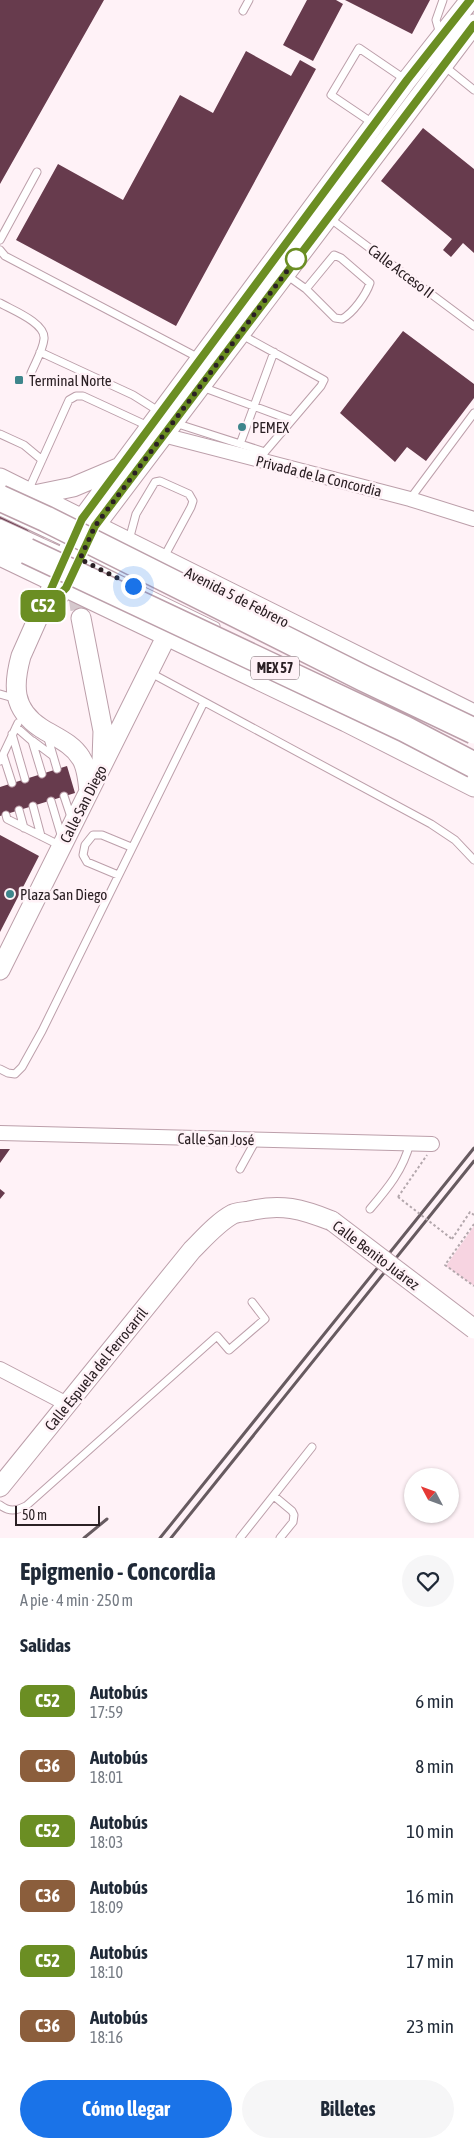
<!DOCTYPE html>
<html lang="es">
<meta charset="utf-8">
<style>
:root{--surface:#fff;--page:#f6f6f7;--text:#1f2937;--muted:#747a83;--accent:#1a73e8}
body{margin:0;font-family:"Asap Condensed",sans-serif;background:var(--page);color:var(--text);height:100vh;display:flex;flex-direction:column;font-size:19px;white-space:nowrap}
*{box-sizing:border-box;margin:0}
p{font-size:16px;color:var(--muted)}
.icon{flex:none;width:28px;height:28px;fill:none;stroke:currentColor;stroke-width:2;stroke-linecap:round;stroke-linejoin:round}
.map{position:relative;height:1538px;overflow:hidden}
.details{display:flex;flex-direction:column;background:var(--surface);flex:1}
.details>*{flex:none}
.badge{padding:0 10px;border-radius:8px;font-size:18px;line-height:32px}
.needle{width:32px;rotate:311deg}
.fabs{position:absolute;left:404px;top:1468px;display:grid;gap:10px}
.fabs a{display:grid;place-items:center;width:55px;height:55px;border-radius:50%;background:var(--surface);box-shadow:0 1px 4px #0004;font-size:25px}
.scale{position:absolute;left:15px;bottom:12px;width:85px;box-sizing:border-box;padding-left:5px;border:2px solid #2b2024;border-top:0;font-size:14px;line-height:18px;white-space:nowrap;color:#2b2024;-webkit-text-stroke:4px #fff2f7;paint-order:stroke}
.you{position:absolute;width:25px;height:25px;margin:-12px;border:4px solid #fff;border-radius:50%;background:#1a73e8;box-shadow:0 0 0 8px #1a73e833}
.map>.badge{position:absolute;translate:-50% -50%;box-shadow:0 0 0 2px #fff}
h2{padding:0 20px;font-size:19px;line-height:45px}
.round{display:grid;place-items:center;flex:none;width:52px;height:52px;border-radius:26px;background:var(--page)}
.summary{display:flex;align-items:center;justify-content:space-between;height:85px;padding:0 20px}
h1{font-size:24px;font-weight:700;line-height:38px}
.button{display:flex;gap:10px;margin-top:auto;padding:10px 20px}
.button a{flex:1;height:58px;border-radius:30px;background:var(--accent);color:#fff;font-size:20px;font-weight:700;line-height:58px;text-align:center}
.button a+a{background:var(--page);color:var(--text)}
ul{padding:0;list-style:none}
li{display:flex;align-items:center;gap:15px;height:65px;padding:0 20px}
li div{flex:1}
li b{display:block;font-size:19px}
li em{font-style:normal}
li .badge{min-width:55px;font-weight:700;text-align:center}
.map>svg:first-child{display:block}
.green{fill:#f7d4e1}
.building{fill:#673b4d}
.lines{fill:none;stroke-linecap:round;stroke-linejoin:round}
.secondary-tunnel{stroke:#d5c8cd;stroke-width:19;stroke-dasharray:19 9;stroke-linecap:butt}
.lane-casing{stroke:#bc9faa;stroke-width:9}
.street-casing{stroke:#bc9faa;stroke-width:16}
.secondary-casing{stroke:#bc9faa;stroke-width:21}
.highway-casing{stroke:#bc9faa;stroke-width:28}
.path{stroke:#b3a7ac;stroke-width:2;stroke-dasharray:2.5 2.5;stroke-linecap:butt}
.lane{stroke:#fff;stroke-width:7}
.street{stroke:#fff;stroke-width:14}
.secondary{stroke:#fff;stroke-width:19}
.highway{stroke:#fff;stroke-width:25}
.rail{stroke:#675b60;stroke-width:3}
.secondary-bridge-casing{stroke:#bc9faa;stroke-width:21;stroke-linecap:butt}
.highway-bridge-casing{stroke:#bc9faa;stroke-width:28;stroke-linecap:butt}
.path-bridge{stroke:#b3a7ac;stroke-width:2;stroke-dasharray:2.5 2.5;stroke-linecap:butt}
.secondary-bridge{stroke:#fff;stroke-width:19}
.highway-bridge{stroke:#fff;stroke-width:25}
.line-casing{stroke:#fff;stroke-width:11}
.line{stroke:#6b8e23;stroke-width:8}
.walk{stroke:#2b2024;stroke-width:5;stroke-dasharray:0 9}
.stop-dot{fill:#fff;stroke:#6b8e23;stroke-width:2.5}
.poi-dot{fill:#3e868c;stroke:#fff2f7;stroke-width:2}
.labels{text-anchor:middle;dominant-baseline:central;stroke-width:5;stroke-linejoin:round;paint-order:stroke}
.shield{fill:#fff2f7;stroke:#6b5f63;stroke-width:1}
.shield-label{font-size:14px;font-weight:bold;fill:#2b2024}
.street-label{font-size:15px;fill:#2b2024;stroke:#fff2f7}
.poi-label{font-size:15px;fill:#2b2024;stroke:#fff2f7;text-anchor:start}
</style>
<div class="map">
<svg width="474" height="1538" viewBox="0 0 474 1538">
<rect width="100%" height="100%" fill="#fff2f7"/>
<path class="green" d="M474,1226V1286L446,1266Z"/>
<path class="building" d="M0,0H104L0,184Z
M307,0H336L343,4L313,61L283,45Z
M345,0H430L412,34Z
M246,51L291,76L300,60L316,69L176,326L16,240L58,164L123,200L180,95L213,113Z
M423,128L474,169V253L463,243L451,257L443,250L452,239L381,181Z
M403,331L474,384V398L426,461L407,447L395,462L340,413Z
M0,515L40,533L37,539L0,521Z
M67,766L75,793L0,816V787Z
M0,835L39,856L0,932Z
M0,1149H10L0,1163Z
M0,1189L5,1193L0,1199Z"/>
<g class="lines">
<path class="secondary-tunnel" d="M33,522L59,547L76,581L81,618"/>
<defs>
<path id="lane" d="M243,11L249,0
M440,34L436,20L443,0
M443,65L474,90
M374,124L331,95L359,48L406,80
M328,217L474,326
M0,240L37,172
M0,250L5,256L199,358
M285,274L306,289L335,318L342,319C353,313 366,295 370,283L341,258L334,255L306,289
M0,303C12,310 46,323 44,339C43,350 35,363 31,373
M242,335L324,380L321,386L258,460
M40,352L133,395L160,412
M202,387L291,420
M175,423L265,452
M0,434L24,445L42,460
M240,444L274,352
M28,491L69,400L76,396H83L148,426
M410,499L474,413
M0,512L70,545
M0,523L66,553
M129,540L136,514L155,482L160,481L189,494L193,501L191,507L164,557
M84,552L130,575
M80,560L216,626
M149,672L431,824L455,840L474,860
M0,694L17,699
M16,727L32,741L42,774
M12,734L25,779
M47,735L57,769
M33,741L53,756
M3,755L12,783
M0,761L18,723
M64,796L72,820
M51,801L62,838
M33,806L41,836
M19,810L24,828
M6,815L7,819L61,846
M118,875L87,862L83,855L85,845L93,835H102L131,847
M0,1069L8,1073L15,1074L22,1067L42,1031L204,702
M240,1169L256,1140
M370,1209C388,1188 403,1170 410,1143
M274,1496L292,1511L294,1515L293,1522L280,1538
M0,1505C9,1512 16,1511 26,1506L217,1336L229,1350L265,1319L252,1302
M240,1538L312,1447"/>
<path id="street" d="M163,435L410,499L474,519
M0,1133L432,1144
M0,1369L67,1404"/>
<path id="secondary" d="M0,478L474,714
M34,495L73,487L118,468
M0,556L346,722L474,787
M47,607L66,588L95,526L474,24
M81,618L103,731L102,760
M89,792C88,781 87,767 81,758C72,743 55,737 41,728C12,709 13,685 21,656L82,519L407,80L470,0
M0,970L166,637
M0,1487L192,1250C204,1238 218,1222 233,1214C238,1212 244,1212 249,1211C281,1203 302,1209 332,1221"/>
<path id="highway" d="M0,538L27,551"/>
</defs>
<use href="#lane" class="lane-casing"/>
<use href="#street" class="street-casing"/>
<use href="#secondary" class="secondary-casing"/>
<use href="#highway" class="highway-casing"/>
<path class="path" d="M398,1197L427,1155
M474,1224L445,1265L474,1286
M452,1239L470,1212L474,1215"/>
<use href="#lane" class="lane"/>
<use href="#street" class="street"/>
<use href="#secondary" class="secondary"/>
<use href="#highway" class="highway"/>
<path class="rail" d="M84,1538L107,1519
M160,1538L474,1148
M171,1538L474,1161"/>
<defs>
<path id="secondary-bridge" d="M332,1221L474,1329"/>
<path id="highway-bridge" d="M0,498L46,519L363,678L474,731
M27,551L405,729L474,765"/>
</defs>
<use href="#secondary-bridge" class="secondary-bridge-casing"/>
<use href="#highway-bridge" class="highway-bridge-casing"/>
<path class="path-bridge" d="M398,1197L452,1239"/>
<use href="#secondary-bridge" class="secondary-bridge"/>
<use href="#highway-bridge" class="highway-bridge"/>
</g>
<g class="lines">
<defs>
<path id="line" d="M470,0L407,80L82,519L40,614L66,588L95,526L474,25"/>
</defs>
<use href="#line" class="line-casing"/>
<use href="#line" class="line"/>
<path class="walk" d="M133,586L80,559L95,526L296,259"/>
</g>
<circle class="stop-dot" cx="296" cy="259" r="10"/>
<g class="poi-dot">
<rect x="14" y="375" width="10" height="10" rx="2.5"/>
<circle cx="242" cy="427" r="5"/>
<circle cx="10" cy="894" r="5"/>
</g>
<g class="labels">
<rect class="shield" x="251" y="656.5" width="48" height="23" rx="4"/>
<g class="shield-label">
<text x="275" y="668">MEX 57</text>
</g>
<g class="street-label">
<text transform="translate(401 271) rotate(37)">Calle Acceso II</text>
<text transform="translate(319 476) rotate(14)">Privada de la Concordia</text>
<text transform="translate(237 597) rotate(27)">Avenida 5 de Febrero</text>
<text transform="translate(83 804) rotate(-63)">Calle San Diego</text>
<text transform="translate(216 1139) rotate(1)">Calle San José</text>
<text transform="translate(376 1255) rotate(37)">Calle Benito Juárez</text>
<text transform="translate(96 1369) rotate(-51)">Calle Espuela del Ferrocarril</text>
</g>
<g class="poi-label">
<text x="29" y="380">Terminal Norte</text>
<text x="252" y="427">PEMEX</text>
<text x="20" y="894">Plaza San Diego</text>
</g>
</g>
</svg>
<div class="fabs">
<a><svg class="needle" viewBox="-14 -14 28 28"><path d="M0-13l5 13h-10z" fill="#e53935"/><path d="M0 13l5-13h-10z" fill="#747a83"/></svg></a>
</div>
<div class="scale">50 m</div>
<div class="you" style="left:133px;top:586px"></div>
<b class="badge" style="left:43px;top:606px;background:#6b8e23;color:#fff">C52</b>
</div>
<section class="details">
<div class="summary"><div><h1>Epigmenio - Concordia</h1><p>A pie · 4 min · 250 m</p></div><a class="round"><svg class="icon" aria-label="heart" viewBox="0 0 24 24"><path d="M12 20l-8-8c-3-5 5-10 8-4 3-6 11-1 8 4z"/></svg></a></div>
<h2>Salidas</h2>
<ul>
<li><span class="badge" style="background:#6b8e23;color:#fff">C52</span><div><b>Autobús</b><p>17:59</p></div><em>6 min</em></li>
<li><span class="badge" style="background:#8b5e3c;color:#fff">C36</span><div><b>Autobús</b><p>18:01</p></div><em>8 min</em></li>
<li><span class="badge" style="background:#6b8e23;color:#fff">C52</span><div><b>Autobús</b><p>18:03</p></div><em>10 min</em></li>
<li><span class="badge" style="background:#8b5e3c;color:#fff">C36</span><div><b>Autobús</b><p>18:09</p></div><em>16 min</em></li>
<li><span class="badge" style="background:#6b8e23;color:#fff">C52</span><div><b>Autobús</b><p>18:10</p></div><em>17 min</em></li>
<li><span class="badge" style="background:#8b5e3c;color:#fff">C36</span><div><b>Autobús</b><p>18:16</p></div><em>23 min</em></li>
</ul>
<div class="button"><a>Cómo llegar</a><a>Billetes</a></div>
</section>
